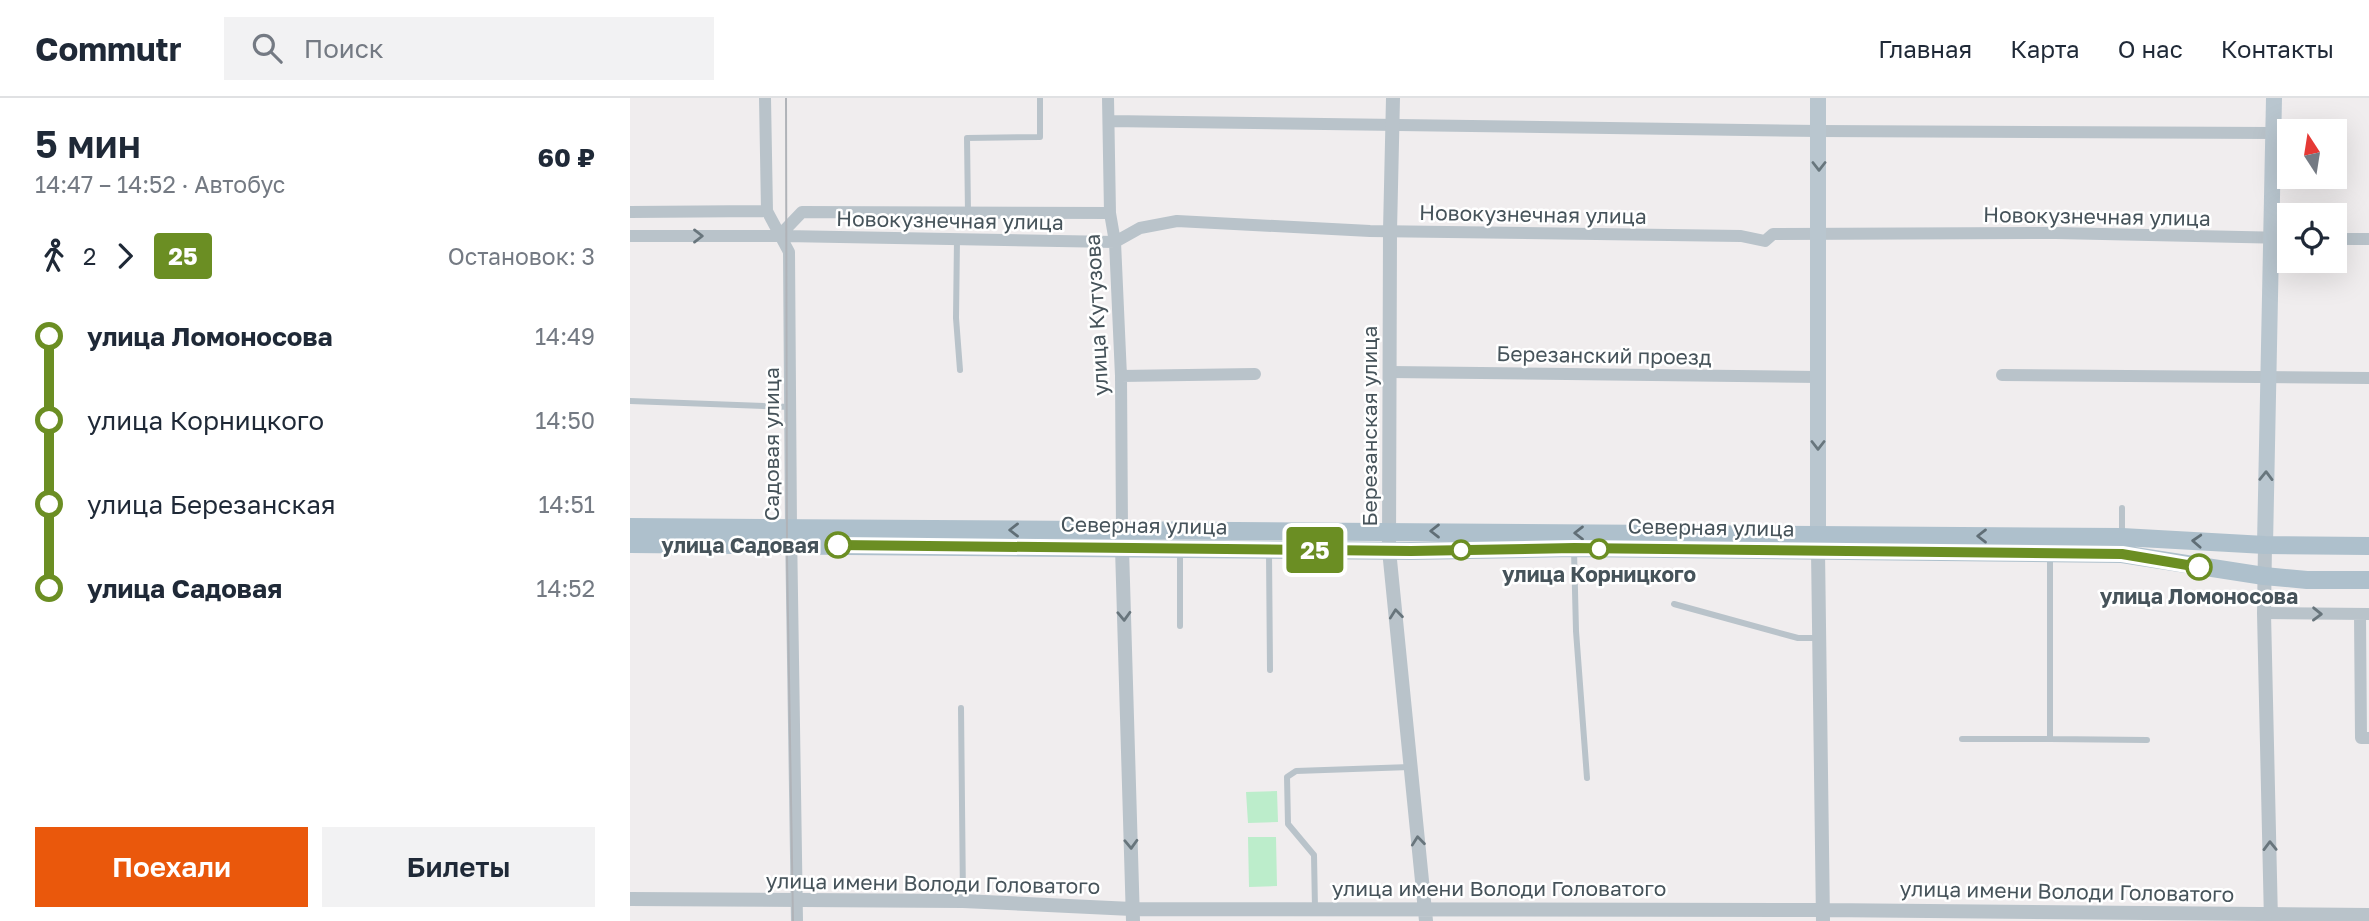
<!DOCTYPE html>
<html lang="ru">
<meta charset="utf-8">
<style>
:root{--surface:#fff;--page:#f2f2f3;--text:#1f2937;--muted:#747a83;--line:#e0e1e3;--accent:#ea580c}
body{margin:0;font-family:"Golos Text",sans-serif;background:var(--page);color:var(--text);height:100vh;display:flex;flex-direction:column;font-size:26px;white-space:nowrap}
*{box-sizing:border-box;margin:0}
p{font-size:23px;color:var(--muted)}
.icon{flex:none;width:38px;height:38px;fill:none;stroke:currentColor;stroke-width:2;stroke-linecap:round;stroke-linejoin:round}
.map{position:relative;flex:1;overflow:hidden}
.sheet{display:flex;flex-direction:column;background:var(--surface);width:630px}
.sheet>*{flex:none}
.badge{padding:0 14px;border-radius:5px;font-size:24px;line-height:46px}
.needle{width:46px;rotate:348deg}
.buttons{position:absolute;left:1647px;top:21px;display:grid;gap:14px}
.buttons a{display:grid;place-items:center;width:70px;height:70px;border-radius:0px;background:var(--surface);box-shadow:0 7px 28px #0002;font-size:35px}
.map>.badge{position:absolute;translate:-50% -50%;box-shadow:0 0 0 4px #fff}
.legs{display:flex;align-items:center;gap:10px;height:77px;padding:0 35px;font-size:23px}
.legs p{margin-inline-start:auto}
.head{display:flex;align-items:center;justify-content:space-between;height:119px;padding:0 35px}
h1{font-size:38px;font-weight:600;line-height:52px}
.primary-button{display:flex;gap:14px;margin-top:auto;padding:14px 35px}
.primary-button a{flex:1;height:80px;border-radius:0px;background:var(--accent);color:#fff;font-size:28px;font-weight:600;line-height:80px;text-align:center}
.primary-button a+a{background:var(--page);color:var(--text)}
ul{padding:0 35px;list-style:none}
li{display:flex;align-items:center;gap:24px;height:84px;font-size:26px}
li i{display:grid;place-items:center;width:10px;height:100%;margin:0 9px;background:currentColor}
li i::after{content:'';width:18px;height:18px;margin:-9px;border:5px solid;border-radius:50%;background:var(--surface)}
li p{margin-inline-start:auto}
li:first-child i{background:linear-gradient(#0000 50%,currentColor 0)}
li:last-child i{background:linear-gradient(currentColor 50%,#0000 0)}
header{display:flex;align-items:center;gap:42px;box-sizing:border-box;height:98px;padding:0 35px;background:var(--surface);border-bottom:2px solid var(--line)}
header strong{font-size:33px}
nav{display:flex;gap:38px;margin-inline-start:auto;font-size:24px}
.search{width:490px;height:63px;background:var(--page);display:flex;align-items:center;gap:18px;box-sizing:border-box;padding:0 24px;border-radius:0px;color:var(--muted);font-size:26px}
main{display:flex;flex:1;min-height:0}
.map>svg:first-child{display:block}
.green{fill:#bcedcb}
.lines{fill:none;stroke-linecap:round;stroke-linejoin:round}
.service{stroke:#b9c3ca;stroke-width:6}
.minor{stroke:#b9c3ca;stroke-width:12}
.tertiary{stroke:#b9c3ca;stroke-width:14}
.secondary{stroke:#b9c6cf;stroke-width:16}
.primary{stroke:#aec0cc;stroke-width:18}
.tram{stroke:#b0b3b8;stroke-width:2}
.oneway{stroke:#68767d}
.oneway2{stroke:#68757c}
.oneway3{stroke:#606e76}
.line-1-casing{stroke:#fff;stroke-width:16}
.line-1{stroke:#6b8e23;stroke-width:10}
.stop-1-dot{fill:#fff;stroke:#6b8e23;stroke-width:3.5}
.labels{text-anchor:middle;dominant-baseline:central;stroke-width:5;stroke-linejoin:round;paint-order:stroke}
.street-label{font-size:21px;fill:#46535a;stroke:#fff}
.stop-label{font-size:21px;font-weight:bold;fill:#46535a;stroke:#fff}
</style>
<header>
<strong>Commutr</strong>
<div class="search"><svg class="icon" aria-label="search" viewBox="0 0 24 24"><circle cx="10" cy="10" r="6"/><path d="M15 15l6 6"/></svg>Поиск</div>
<nav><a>Главная</a><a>Карта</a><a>О нас</a><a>Контакты</a></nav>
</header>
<main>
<section class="sheet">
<div class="head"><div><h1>5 мин</h1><p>14:47 – 14:52 · Автобус</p></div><b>60 ₽</b></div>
<div class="legs"><svg class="icon" aria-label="walk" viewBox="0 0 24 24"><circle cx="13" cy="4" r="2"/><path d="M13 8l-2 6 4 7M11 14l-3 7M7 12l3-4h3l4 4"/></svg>2<svg class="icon" aria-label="forward" viewBox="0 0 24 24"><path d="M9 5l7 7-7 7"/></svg><b class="badge" style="background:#6b8e23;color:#fff">25</b><p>Остановок: 3</p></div>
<ul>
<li><i style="color:#6b8e23"></i><b>улица Ломоносова</b><p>14:49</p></li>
<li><i style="color:#6b8e23"></i><span>улица Корницкого</span><p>14:50</p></li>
<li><i style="color:#6b8e23"></i><span>улица Березанская</span><p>14:51</p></li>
<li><i style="color:#6b8e23"></i><b>улица Садовая</b><p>14:52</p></li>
</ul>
<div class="primary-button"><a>Поехали</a><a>Билеты</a></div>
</section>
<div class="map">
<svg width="1739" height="823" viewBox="0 0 1739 823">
<rect width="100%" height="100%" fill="#f0edee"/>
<path class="green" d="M647,693L648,724L618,725L616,694Z
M618,739H646L647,788L619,789Z"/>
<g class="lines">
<path class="service" d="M338,115L337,40L410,39V0
M327,141L326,220L330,272
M0,303L161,309
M1492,436V410
M944,452L946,533L957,680
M550,453V528
M639,455L640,572
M1420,457V641L1517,642
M1044,506L1168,540H1188
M331,610L333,801
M1332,641H1420
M685,811L684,757L658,726L657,679L666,673L780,669"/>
<path class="minor" d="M135,0L137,113L159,154L161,431L167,823
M478,0L480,115L485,144L491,278L492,433
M479,23L1189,33L1644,35
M0,114L137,113
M0,138H155L485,144L510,130L547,123L740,133L1111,138L1135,143L1143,136L1426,135L1659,140
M149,138L172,114L480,115
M1704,141H1739
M760,274L1188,279
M1372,277L1739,280
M491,278L625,276
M1634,515L1739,516
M1730,516L1731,640H1739"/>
<path class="tertiary" d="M763,0L760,133L759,452L796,823
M1635,447L1634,515L1641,823
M492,450L503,823
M1188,453L1193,823
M0,801L333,803L502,811L1193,812L1739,817"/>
<path class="secondary" d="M1188,0V449
M1635,447L1644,0"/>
<path class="primary" d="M0,429L1492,439L1635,447L1739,448
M0,446L781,453L944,450L1492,456L1634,478L1677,482H1739"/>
<path class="tram" d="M156,0L157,459L163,823"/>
</g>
<defs><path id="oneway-chevron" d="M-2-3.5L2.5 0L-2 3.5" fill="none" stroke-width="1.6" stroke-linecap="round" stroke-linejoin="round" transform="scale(1.75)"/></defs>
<g class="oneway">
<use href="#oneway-chevron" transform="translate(1189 68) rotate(90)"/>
<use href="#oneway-chevron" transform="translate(1188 347) rotate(90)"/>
<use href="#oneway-chevron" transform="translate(1636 378) rotate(-89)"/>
</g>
<g class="oneway2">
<use href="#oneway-chevron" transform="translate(68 138)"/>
<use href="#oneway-chevron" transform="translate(766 516) rotate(-96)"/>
<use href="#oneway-chevron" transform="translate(1687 516) rotate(1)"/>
<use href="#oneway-chevron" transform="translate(494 518) rotate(88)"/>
<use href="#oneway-chevron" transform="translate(788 743) rotate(-96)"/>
<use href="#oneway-chevron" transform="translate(501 746) rotate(88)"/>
<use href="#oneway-chevron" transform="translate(1640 748) rotate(-91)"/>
</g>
<g class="oneway3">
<use href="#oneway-chevron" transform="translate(384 432) rotate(-180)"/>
<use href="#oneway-chevron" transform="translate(805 433) rotate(-180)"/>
<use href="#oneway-chevron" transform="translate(949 435) rotate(-180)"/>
<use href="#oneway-chevron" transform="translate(1352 438) rotate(-180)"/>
<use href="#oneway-chevron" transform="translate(1567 443) rotate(-177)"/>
</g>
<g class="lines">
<defs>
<path id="line-1" d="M208,447L781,453L944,450L1492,456L1569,469"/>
</defs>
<use href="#line-1" class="line-1-casing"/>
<use href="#line-1" class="line-1"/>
</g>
<g class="stop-1-dot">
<circle cx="208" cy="447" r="12"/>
<circle cx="969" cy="451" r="9"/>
<circle cx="831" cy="452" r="9"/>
<circle cx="1569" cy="469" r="12"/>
</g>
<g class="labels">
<g class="street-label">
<text transform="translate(903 116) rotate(1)">Новокузнечная улица</text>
<text transform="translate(1467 118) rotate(1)">Новокузнечная улица</text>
<text transform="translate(320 122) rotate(1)">Новокузнечная улица</text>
<text transform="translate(466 217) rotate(-93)">улица Кутузова</text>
<text transform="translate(974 257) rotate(1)">Березанский проезд</text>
<text transform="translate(739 328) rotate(-90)">Березанская улица</text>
<text transform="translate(141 346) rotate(-90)">Садовая улица</text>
<text transform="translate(514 427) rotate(1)">Северная улица</text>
<text transform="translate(1081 429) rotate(1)">Северная улица</text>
<text transform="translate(303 785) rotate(1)">улица имени Володи Головатого</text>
<text x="869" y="790">улица имени Володи Головатого</text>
<text transform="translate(1437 793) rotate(1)">улица имени Володи Головатого</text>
</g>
<g class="stop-label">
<text x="189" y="447" text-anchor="end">улица Садовая</text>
<text x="969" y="476">улица Корницкого</text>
<text x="1569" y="498">улица Ломоносова</text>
</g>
</g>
</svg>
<div class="buttons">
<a><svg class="needle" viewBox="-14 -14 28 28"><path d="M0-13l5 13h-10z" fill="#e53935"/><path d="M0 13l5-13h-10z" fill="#747a83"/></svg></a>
<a><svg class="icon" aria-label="locate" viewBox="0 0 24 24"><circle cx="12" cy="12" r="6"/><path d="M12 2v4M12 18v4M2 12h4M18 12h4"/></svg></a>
</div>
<b class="badge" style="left:685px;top:452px;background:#6b8e23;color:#fff">25</b>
</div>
</main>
